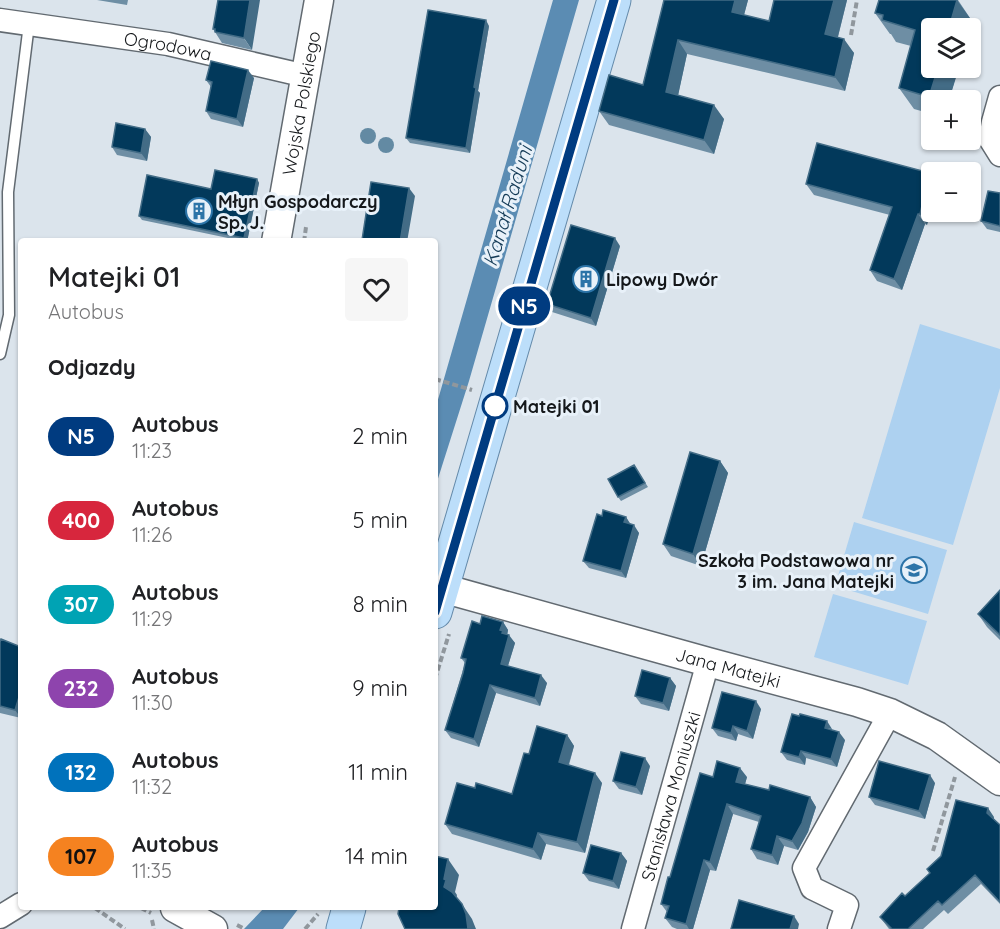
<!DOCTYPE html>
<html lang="pl">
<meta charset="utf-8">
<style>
:root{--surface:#fff;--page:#f6f6f6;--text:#202124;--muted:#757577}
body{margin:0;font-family:Quicksand,sans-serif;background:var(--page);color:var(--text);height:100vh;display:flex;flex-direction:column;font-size:22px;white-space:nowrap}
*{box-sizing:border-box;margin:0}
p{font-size:20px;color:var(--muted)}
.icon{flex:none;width:33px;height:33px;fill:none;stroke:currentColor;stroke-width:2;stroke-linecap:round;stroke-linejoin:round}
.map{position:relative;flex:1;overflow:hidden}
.sheet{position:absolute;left:18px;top:238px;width:420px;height:672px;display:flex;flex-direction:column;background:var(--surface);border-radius:6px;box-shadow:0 2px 4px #0004}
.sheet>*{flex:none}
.badge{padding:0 12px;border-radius:20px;font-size:21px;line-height:39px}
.fabs{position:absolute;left:921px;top:18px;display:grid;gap:12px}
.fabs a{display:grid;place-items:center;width:60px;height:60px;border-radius:6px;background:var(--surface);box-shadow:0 2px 4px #0004;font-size:30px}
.map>.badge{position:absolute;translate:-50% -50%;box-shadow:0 0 0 3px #fff}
h2{padding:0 30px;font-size:22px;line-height:54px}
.round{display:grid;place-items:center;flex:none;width:63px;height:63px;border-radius:6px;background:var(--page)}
.overview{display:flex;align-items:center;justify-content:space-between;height:102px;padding:0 30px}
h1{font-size:28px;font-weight:600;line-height:45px}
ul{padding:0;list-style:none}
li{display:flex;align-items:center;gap:18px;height:84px;padding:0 30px}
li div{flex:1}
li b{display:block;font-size:22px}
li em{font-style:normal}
li .badge{min-width:66px;font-weight:700;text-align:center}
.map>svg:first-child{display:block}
.green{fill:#add1f0}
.water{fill:#5b8cb3}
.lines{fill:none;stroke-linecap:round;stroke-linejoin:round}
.service-casing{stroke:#626a71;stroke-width:13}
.minor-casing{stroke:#626a71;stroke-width:25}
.tertiary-casing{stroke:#626a71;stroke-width:31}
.primary-casing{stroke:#648aaa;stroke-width:35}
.path{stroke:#90979d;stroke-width:4;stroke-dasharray:6 3;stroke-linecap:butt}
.service{stroke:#fff;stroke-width:10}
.minor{stroke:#fff;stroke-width:22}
.tertiary{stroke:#fff;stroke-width:28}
.primary{stroke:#bcdefa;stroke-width:33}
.tree{fill:#638aa3}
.wall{fill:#6e8ea4}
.shaded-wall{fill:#436c86}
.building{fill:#02395b;stroke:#436c86;stroke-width:1.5}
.line-casing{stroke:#fff;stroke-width:14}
.line{stroke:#003b80;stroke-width:9}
.stop-dot{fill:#fff;stroke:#003b80;stroke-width:3}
.labels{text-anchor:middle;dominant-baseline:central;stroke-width:6;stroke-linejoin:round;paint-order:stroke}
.street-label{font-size:18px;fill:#15181b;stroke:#e8f1f9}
.poi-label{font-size:18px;font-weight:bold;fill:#15181b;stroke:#e8f1f9;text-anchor:start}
.stop-label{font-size:18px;font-weight:bold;fill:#15181b;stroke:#e8f1f9;text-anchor:start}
.water-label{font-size:20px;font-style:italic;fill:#133a56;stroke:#e8f1f9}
</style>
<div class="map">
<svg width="1000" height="929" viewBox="0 0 1000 929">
<rect width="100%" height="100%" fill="#dbe4ec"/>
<path class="green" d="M920,324L1000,349V388L953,545L862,518Z
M854,522L947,550L928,614L835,586Z
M833,594L927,621L908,685L814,657Z"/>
<path class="water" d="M553,0H579L469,381L435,488V410Z
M264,908H299L283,929H244Z"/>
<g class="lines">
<defs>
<path id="service" d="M0,354L9,315L8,192L29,24"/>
<g id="minor">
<path id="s1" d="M0,20L168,44L306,76"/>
<path d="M1000,97L993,122L990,139L1000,155"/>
<path d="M0,917L21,904"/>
<path id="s2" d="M633,929L708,662"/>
<path d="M839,929L847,905L812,888L804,868L890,713"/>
</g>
<g id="tertiary">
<path id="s3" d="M276,242L319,0"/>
<path id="s4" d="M442,588L708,662L857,702L890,713L937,736L1000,781"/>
<path d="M175,908L213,929"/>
</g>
<path id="primary" d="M435,612L614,0
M343,929L349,908"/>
</defs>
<use href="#service" class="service-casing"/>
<use href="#minor" class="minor-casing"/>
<use href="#tertiary" class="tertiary-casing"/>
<use href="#primary" class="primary-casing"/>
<path class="path" d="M851,35L857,0
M304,242L306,227
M435,379L472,390
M435,679L449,634
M933,851L955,777
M95,908L125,929
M141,908L151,913
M152,920L154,929
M237,925L245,929
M305,929L318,914"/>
<use href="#service" class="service"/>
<use href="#minor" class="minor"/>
<use href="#tertiary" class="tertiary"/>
<use href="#primary" class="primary"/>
</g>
<g class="tree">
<circle cx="368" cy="136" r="8"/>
<circle cx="386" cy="145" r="8"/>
</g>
<path class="wall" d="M97,0H128L127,5Z
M218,0L252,50L222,43L215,32L213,29Z
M664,0H748L744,15L769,21L847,0L838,37L854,53L845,91L687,54L678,95L724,119L714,154L609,125L599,111L643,85Z
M879,0H958L972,21L949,100H932V114L914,109L899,88L911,46L896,42L891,34H890L875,13Z
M489,26L478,91L480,93L470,153L410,143L406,138Z
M254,78L243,127L211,119L206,111L211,87L206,80Z
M145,129L151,137L147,161L117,155L112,147Z
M932,175L927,225L925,224L902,290L877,281L870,270L890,215L814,195L806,184Z
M257,179L259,183L247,242L142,220L139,216L211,189Z
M1000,193V232L987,229L981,221Z
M620,246L596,326L552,312L547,304Z
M720,461L728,473L701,566L671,556L663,544Z
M634,465L648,487L621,501L618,497Z
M602,516L626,517L630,524L639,533L626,578L589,568L583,561Z
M1000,590V640L987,627L978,614Z
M503,622L508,630L507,634L515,643L508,666L547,683L540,706L496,693L479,747L451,738L445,730L465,663L461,658L480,624Z
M0,642L21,647V718L0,713Z
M670,678L676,686L669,711L641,704L635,696Z
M761,709L753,739L738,734L736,741L718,736L712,728Z
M567,735L574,746L569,765L602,783L585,853L546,844L541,860L452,834L445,824L475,788L512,794L529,754Z
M845,740L837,767L806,758L805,765L787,760L781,752Z
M650,766L642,795L619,789L613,781Z
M713,777H747L745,784L769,790L810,797L816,807L808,832L798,850L784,846L778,865L757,859L751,849L759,822L733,814L716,871L710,870L693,929H677L672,927L665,918L667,912L661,904L670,877Z
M935,783L925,819L875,805L869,797Z
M994,817V819L1000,825V904L981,884L948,914L944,910L923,929H889L880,917L905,896L930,873L927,869Z
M621,853L627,861L619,889L589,881L583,873Z"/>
<path class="shaded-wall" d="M250,0H260L252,50L244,38Z
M735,0H748L741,26L732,12Z
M834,0H847L835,48L825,34Z
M957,0L972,21L970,28H949Z
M486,20L489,26L478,91L480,93L470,153L466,148L474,87Z
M844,39L854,53L845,91L835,77Z
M678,40L687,54L676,105L666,92Z
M938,68H959L949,100H932L929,97Z
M248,70L254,78L243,127L237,119Z
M714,105L724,119L714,154L704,140Z
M145,129L151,137L147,161L141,153Z
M930,173L932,175V209L927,225L920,214Z
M257,179L259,183L247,242L244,238Z
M409,188L415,196L407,242H400Z
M918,214L925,224L902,290L894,279Z
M615,238L620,246L596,326L591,318Z
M720,461L728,473L701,566L693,554Z
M626,517L631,525L624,522Z
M634,525L639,533L626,578L621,571Z
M503,622L508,630L507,636L509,635L515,643L506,672L501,664L500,630Z
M541,675L547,683L540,706L535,698Z
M670,678L676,686L669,711L663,703Z
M490,685L496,693L479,747L474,739Z
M19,697L21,700V718L15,710Z
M756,701L761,709L753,739L747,731Z
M827,721L832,729L825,728Z
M733,726L738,734L736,741L731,733Z
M839,732L845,740L837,767L831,759Z
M567,735L574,746L566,773L559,762Z
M801,751L806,758L805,765L799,757Z
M645,758L650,766L642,795L636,787Z
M740,768L747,777L743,791L736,782Z
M595,773L602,783L585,853L577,842Z
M930,775L935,783L925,819L919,811Z
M810,797L816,807L808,832L798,850L792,841Z
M727,804L733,814L716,871L710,862Z
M988,808L994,817L993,821L987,813Z
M538,833L546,844L541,860L533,849Z
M777,836L784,846L778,865L772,855Z
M621,853L627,861L619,889L613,881Z
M448,859L459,875L455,892L457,895L455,902L444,887V879Z
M704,860L710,870L693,929H689L686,924Z
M462,904L472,919L476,929H468Z
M794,916L799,924L798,929H790Z"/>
<path class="building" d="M218,0H250L244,38L215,32V29H213Z
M664,0H735L732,12L769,21L774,0H834L825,34L844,39L835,77L678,40L666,92L714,105L704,140L599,111L609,75L643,85Z
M879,0H957L949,28H932V68H938L929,97L899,88L915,30L882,20L883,15L875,13Z
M428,10L486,20L474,87L476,88L466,148L406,138Z
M211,61L248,70L237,119L206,111L212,82L206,80Z
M116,123L145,129L141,153L112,147Z
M817,143L930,173L920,214H918L894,279L870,270L892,207L806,184Z
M215,170L257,179L244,238L139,216L147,175L211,189Z
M371,182L409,188L400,242H370L362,240Z
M988,191L1000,193V226L981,221Z
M571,225L615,238L591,318L547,304Z
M690,452L720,461L693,554L663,544Z
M634,465L645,483L618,497L608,479Z
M603,510L626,517L624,522L634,525L621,571L583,561L597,514L602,516Z
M1000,590V635L978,614Z
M482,616L503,622L500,630L503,631L502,633L509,635L501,664L541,675L535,698L490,685L474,739L445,730L463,673L466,659L461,658L472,621L480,624Z
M1,639L21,647V698L19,697L15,710L0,706V642Z
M642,670L670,678L663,703L635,696Z
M722,692L756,701L747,731L733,726L731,733L712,728Z
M792,714L799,716L800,714L827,721L825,728L839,732L831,759L801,751L799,757L781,752Z
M537,726L567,735L559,762L595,773L577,842L538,833L533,849L445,824L457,783L475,788L476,783L512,794L524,753L529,754Z
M621,752L645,758L636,787L613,781Z
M717,761L740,768L736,782L769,790L770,785L810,797L802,823L792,841L777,836L772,855L751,849L761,816L727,804L710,862L704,860L686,924L665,918L669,906L661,904L668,877H670L700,773L713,777Z
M879,761L930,775L919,811L869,797Z
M956,800L988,808L987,813L1000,825V902L975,875L942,905L938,901L908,929H892L880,917L902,893L905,896L930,873L927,869L941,856Z
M591,845L621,853L613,881L583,873Z
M435,856L448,859L444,879L446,880L444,887L452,892L462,904L466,914L468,929H405L398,914L399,908H435Z
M739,900L794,916L790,929H731Z"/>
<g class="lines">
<defs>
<path id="line" d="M435,612L614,0"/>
</defs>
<use href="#line" class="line-casing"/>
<use href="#line" class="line"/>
</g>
<defs>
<symbol id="building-ring" viewBox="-11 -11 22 22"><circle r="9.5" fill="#e8f1f9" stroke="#2c74a8" stroke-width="1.5"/><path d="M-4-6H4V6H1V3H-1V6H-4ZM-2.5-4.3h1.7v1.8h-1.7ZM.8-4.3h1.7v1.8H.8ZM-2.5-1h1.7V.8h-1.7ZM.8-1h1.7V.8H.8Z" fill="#2c74a8"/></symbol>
<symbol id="school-ring" viewBox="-11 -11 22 22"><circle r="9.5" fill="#e8f1f9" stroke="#2c74a8" stroke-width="1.5"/><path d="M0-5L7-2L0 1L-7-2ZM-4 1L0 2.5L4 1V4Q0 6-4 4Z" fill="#2c74a8"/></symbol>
</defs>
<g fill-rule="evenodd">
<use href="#building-ring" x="184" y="196" width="30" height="30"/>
<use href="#building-ring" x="571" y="264" width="30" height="30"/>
<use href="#school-ring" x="899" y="555" width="30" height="30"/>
</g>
<circle class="stop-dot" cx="495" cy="406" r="12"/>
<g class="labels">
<g class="street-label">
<text stroke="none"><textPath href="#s1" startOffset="170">Ogrodowa</textPath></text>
<text stroke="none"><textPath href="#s3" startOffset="141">Wojska Polskiego</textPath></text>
<text stroke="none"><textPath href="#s4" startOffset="297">Jana Matejki</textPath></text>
<text stroke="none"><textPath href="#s2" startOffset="138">Stanisława Moniuszki</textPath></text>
</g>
<g class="poi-label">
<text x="218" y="201">Młyn Gospodarczy<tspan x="218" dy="21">Sp. J.</tspan></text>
<text x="606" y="279">Lipowy Dwór</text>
<text x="894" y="560" text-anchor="end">Szkoła Podstawowa nr<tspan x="894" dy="21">3 im. Jana Matejki</tspan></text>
</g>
<g class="stop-label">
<text x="513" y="406">Matejki 01</text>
</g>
<g class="water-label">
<text transform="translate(507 206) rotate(-73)">Kanał Raduni</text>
</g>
</g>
</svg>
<div class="fabs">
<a><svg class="icon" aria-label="layers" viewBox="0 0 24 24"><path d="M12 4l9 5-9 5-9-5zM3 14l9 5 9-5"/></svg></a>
<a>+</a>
<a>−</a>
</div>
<b class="badge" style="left:524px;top:306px;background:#003b80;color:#fff">N5</b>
<section class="sheet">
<div class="overview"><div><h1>Matejki 01</h1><p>Autobus</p></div><a class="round"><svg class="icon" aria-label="heart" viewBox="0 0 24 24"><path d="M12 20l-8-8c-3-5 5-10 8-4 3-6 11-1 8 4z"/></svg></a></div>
<h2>Odjazdy</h2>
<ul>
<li><span class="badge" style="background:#003b80;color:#fff">N5</span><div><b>Autobus</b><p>11:23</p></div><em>2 min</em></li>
<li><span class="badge" style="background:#d7263d;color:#fff">400</span><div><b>Autobus</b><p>11:26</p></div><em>5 min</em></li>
<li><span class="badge" style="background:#00a3b4;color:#fff">307</span><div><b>Autobus</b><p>11:29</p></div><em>8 min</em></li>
<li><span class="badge" style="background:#8e44ad;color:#fff">232</span><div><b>Autobus</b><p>11:30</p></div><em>9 min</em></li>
<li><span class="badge" style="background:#0072bc;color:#fff">132</span><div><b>Autobus</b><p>11:32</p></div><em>11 min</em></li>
<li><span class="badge" style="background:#f58220;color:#111">107</span><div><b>Autobus</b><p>11:35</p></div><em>14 min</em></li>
</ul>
</section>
</div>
